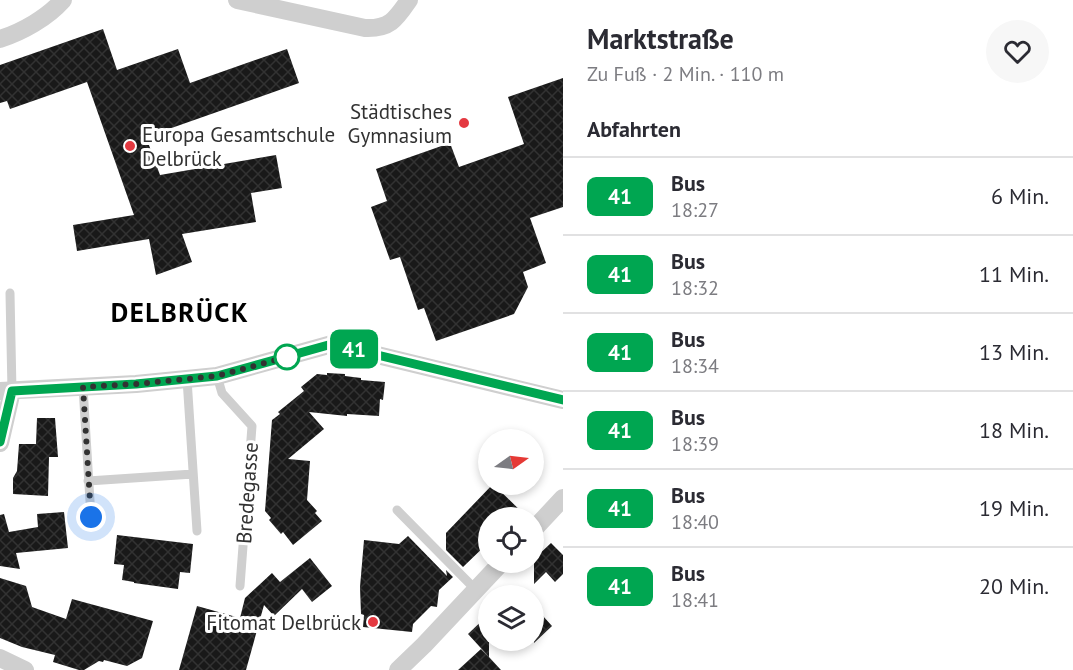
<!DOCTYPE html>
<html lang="de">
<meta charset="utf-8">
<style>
:root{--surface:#fff;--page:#f7f7f7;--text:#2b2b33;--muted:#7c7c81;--line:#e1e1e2}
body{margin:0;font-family:"PT Sans",sans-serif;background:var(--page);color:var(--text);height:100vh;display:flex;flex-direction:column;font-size:22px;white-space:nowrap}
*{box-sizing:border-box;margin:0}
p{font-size:20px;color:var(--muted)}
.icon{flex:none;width:33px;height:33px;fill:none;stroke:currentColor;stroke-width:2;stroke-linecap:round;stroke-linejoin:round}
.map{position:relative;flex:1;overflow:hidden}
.sheet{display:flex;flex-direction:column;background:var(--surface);width:510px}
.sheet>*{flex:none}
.badge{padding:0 12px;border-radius:9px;font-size:21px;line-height:39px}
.needle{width:39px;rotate:76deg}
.fabs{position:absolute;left:478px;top:429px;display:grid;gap:12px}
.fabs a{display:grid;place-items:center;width:66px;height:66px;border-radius:50%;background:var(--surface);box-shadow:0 3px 9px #0003;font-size:30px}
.you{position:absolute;width:30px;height:30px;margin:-15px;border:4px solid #fff;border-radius:50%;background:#1a73e8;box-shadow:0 0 0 9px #1a73e833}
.map>.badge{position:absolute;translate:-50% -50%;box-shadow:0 0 0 3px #fff}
h2{padding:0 24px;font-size:22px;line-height:54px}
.round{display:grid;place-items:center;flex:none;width:63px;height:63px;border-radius:32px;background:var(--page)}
.headline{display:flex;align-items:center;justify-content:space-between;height:102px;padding:0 24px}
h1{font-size:28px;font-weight:800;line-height:45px}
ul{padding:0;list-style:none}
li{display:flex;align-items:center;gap:18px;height:78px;padding:0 24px;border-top:2px solid var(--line)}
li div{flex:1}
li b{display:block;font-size:22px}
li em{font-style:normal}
li .badge{min-width:66px;font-weight:700;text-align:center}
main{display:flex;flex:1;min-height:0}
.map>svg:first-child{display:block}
.building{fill:url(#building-cross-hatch)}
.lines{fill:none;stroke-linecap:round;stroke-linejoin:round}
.lane{stroke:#cfcfcf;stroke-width:9}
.street{stroke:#cfcfcf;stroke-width:18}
.line-casing{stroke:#fff;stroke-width:14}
.line{stroke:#00a651;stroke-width:9}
.walk{stroke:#323232;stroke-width:6;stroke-dasharray:0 10.8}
.poi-dot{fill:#e43941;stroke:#fff;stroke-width:2}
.stop-dot{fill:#fff;stroke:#00a651;stroke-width:3}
.labels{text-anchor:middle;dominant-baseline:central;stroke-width:6;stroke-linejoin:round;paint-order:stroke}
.poi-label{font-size:21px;fill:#323232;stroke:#fff;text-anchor:end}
.street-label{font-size:21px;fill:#323232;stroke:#fff}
.district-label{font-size:27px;font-weight:bold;letter-spacing:1.5px;fill:#000;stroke:#fff}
</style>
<main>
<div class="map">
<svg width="563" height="670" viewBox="0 0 563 670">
<defs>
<pattern id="building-cross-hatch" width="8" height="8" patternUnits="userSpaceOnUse" patternTransform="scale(1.5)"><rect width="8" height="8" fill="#191919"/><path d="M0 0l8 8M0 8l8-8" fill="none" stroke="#323232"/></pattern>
</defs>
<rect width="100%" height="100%" fill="#fff"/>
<path class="building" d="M103,29L117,70L178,49L190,83L287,49L299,83L146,137L160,175L276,155L282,188L251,193L256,222L182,234L192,262L156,275L149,239L77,251L73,225L134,215L87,82L10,109L7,101L0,103V65Z
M563,78V207L530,218L546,263L523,272L528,287L514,314L436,341L424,308L418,310L400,257L390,260L371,207L387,201L376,169L450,143L459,167L524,144L508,97Z
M327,373L345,374V376L361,378V380L385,382L383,400L380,399L379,416L347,414V416L309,412L324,429L288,459L310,461L307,500L317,511L315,513L322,521L293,545L283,532L281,534L269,520L271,518L265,511L272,420L280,414L278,412L304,391L301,387L317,374L327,375Z
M37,418H55L58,457H49L48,496L13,494V478L17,471L19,444H36Z
M493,484L528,518H489V542L463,567L446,550V533Z
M64,512L68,548L16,553L20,569L0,566V515L4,514L9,532L38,527L37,514Z
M117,535L193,544L190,573L180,572L178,589L134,583V582L122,580L124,565L114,564Z
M408,536L447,576L446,570L453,577L439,590L437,607L431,606L413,624L412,632L363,627L364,615L361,614L360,587L364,540L399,544Z
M551,543L563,555V574L555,582L546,572L534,584V559Z
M310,558L332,586L312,602L302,589L274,616L264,605L246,670H179L197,606L240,618L245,598L272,573L280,582Z
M0,578L26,586L32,607L66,619L72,599L153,621L142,658L127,666L104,660L103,662L99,661L84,670H79L53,662L55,655L22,647L0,638Z
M534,606L552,626L534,643Z
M489,614V657L501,670H458L481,649L489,657L468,634Z"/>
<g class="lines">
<path class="lane" d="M10,293L12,391
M217,376L222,393L252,426L240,586
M187,379L197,531
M83,387L91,517
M88,481L193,474
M397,510L476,590"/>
<path class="street" d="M237,0L365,28C390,29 396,19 409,0
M0,39C22,32 47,18 63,0
M0,391L136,384L217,376L332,344L563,400
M0,443L12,391
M534,529L563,498
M0,658L25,670
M398,670L424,645L502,562"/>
</g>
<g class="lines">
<defs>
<path id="line" d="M0,442L12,391L136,384L217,376L332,344L563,400"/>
</defs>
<use href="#line" class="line-casing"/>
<use href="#line" class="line"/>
<path class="walk" d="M91,517L83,387L136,384L217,376L287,357"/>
</g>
<g class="poi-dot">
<circle cx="464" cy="123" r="6"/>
<circle cx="130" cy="146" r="6"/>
<circle cx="373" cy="622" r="6"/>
</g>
<circle class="stop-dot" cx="287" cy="357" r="12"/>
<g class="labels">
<g class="poi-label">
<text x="452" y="111">Städtisches<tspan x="452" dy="24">Gymnasium</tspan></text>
<text x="142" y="134" text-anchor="start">Europa Gesamtschule<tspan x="142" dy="24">Delbrück</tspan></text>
<text x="361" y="622">Fitomat Delbrück</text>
</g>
<g class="street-label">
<text transform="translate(247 493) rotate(-86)">Bredegasse</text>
</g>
<g class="district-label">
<text x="180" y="312">DELBRÜCK</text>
</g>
</g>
</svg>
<div class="fabs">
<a><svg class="needle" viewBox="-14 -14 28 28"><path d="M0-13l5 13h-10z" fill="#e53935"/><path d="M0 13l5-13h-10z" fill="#7c7c81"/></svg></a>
<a><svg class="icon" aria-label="locate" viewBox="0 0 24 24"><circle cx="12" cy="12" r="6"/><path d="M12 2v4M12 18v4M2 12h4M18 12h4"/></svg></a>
<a><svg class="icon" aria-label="layers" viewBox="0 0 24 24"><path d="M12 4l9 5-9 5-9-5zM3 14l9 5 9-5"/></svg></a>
</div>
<div class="you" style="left:91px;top:517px"></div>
<b class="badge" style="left:354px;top:349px;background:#00a651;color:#fff">41</b>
</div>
<section class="sheet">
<div class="headline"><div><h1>Marktstraße</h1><p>Zu Fuß · 2 Min. · 110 m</p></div><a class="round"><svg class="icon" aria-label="heart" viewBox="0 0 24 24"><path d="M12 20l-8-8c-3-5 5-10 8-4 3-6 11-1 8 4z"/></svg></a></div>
<h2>Abfahrten</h2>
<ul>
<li><span class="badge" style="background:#00a651;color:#fff">41</span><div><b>Bus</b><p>18:27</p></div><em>6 Min.</em></li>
<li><span class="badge" style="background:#00a651;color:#fff">41</span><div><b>Bus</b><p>18:32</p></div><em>11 Min.</em></li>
<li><span class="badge" style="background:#00a651;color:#fff">41</span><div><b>Bus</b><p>18:34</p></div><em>13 Min.</em></li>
<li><span class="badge" style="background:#00a651;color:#fff">41</span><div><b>Bus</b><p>18:39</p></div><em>18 Min.</em></li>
<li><span class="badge" style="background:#00a651;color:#fff">41</span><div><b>Bus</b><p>18:40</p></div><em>19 Min.</em></li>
<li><span class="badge" style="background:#00a651;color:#fff">41</span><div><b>Bus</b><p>18:41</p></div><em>20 Min.</em></li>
</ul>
</section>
</main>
